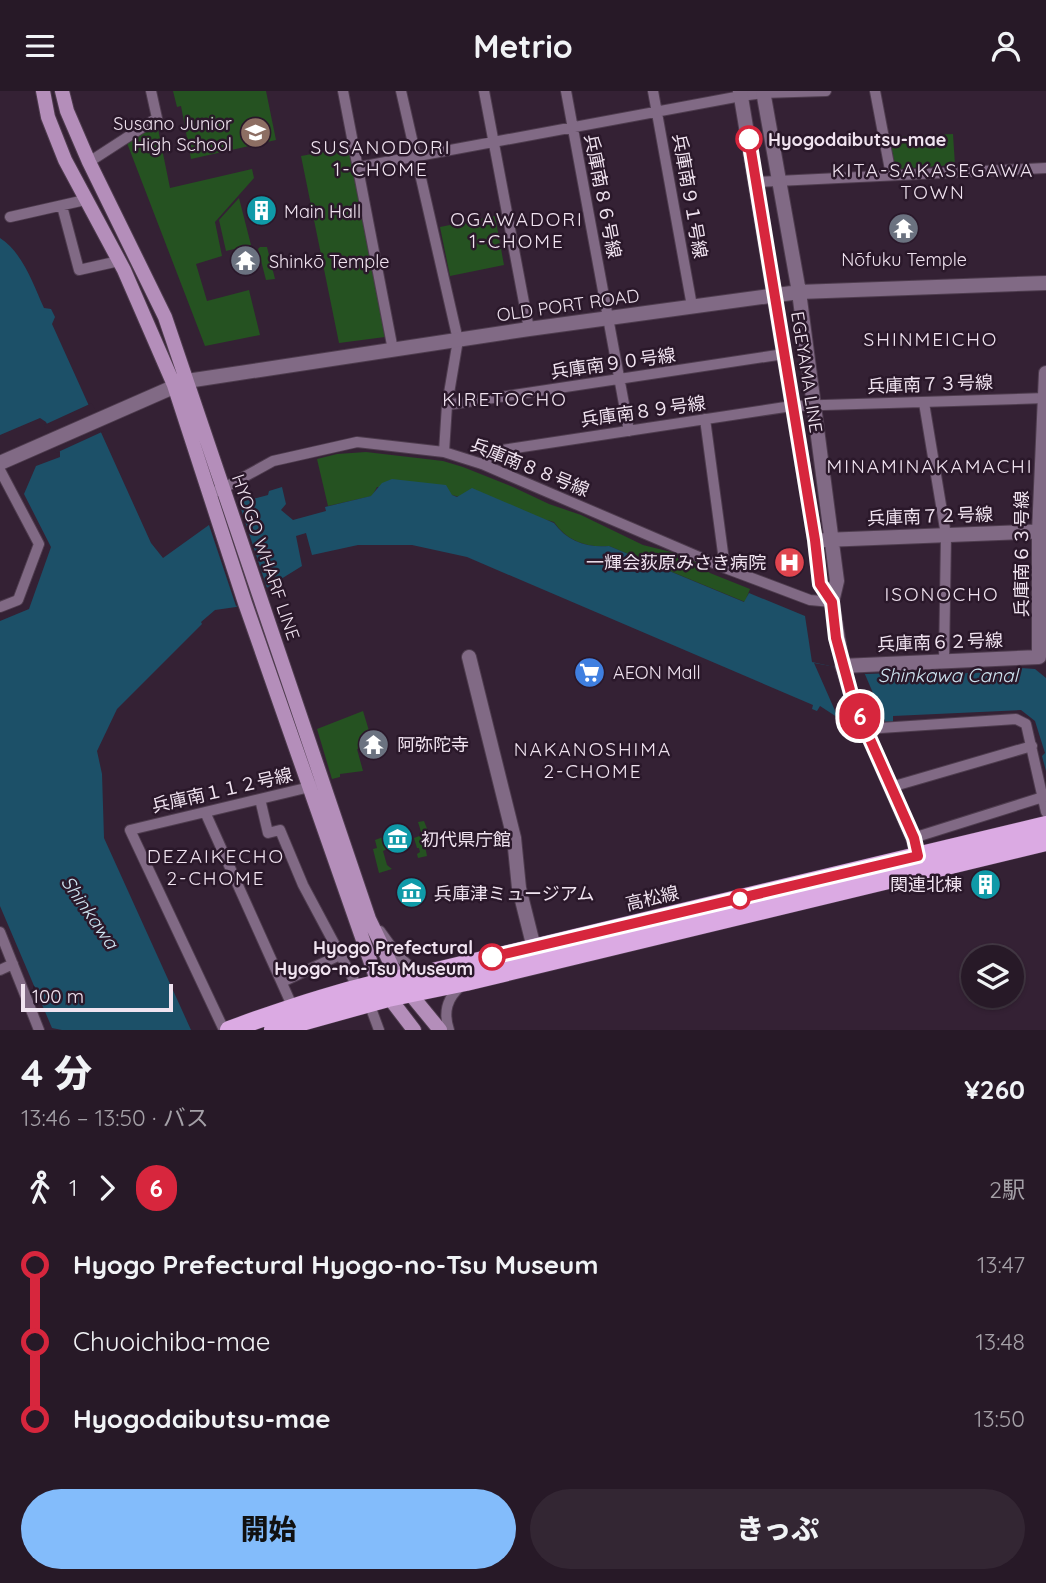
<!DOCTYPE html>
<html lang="ja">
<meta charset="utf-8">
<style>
:root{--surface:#271927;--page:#332633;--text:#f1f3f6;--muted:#a4a0a7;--line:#433844;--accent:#83bcfb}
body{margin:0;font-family:Quicksand,"Noto Sans JP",sans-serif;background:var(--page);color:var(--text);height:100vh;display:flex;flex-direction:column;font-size:26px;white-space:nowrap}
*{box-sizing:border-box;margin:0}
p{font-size:23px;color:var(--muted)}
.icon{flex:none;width:38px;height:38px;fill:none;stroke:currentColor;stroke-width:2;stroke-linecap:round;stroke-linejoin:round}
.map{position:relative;height:939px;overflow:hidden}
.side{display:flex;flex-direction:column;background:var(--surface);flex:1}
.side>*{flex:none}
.badge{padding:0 14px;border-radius:23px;font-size:24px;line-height:46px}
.tools{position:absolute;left:961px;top:854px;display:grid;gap:14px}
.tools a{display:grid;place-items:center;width:63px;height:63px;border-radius:50%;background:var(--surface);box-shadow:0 2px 5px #0004,0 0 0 2px var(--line);font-size:35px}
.scale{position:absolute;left:21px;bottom:18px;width:152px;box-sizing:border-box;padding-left:7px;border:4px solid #f0e3f0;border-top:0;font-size:19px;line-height:24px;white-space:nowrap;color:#f0e3f0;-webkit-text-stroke:5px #2a182a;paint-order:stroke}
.map>.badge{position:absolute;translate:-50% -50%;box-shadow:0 0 0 4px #fff}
.legs{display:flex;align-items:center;gap:10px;height:77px;padding:0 21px;font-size:23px}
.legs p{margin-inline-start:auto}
.overview{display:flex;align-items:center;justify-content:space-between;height:119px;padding:0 21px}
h1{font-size:38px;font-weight:800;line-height:52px}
.action{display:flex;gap:14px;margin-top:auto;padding:14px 21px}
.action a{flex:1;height:80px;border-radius:42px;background:var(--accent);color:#111;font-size:28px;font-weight:800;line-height:80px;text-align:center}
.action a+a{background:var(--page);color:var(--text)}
ul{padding:0 21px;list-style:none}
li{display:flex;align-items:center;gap:24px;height:77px;font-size:26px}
li i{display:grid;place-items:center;width:10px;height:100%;margin:0 9px;background:currentColor}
li i::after{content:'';width:18px;height:18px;margin:-9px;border:5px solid;border-radius:50%;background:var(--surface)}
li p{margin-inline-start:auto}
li:first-child i{background:linear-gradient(#0000 50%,currentColor 0)}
li:last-child i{background:linear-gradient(currentColor 50%,#0000 0)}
header{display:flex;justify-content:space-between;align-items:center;height:91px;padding:0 21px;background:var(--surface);font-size:32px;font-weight:800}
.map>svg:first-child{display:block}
.green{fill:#255221}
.water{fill:#1c5068}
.pier{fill:#342134}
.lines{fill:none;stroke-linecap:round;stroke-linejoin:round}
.minor-casing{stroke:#4e3c4e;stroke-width:12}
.tertiary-casing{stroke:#4e3c4e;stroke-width:16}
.secondary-casing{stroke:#4e3c4e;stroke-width:16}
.primary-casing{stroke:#4e3c4e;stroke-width:19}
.minor{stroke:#816a85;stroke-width:10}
.tertiary{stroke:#816a85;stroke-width:14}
.secondary{stroke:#b48eba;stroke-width:14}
.primary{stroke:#dbaae3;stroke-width:18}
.line-1-casing{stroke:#fff;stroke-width:16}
.line-1{stroke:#d7263d;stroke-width:10}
.stop-1-dot{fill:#fff;stroke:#d7263d;stroke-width:3.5}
.labels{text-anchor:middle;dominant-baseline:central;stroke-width:5;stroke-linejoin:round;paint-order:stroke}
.poi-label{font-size:18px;fill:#f0e3f0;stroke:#2a182a;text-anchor:start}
.stop-label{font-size:18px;font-weight:bold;fill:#f0e3f0;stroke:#2a182a;text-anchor:start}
.street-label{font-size:18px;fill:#f0e3f0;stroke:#2a182a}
.neighbourhood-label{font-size:19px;letter-spacing:2px;fill:#f0e3f0;stroke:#2a182a}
.water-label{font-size:19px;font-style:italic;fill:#cee4f0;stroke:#2a182a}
</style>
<header><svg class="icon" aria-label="menu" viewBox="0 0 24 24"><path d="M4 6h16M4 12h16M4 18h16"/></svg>Metrio<svg class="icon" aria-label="person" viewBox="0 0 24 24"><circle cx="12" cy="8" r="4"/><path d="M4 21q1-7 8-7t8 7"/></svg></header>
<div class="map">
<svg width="1046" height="939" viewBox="0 0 1046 939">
<rect width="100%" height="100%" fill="#342134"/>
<path class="green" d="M173,0H266L276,49L191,68L181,15L177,16Z
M157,33L170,97L252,78L254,87L215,131L222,165L196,173L207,210L249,199L260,244L205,255L127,52Z
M953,43L955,74L896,78L891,74L889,46Z
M350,56L385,246L339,252L301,65Z
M239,107L251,154L226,160L219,129Z
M495,125L504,174L450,185L440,136Z
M260,156H267L275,188L266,189L258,158Z
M366,361L443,370L463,376L513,396L549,413L581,424L643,454L687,465L710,482L750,498L745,511L609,455C587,457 567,450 554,431L452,404L377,396L372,405L328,415L317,368L337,363Z
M363,620L373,653L357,658L363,680L340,683V686L332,688L317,638Z
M424,730L433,753L425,755L427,765L418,767L417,763L420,761L419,757H417L414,747L422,744L418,731Z
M391,743L393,749L386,751L387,758L383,760L387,774L392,778L379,782L373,758L377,757L375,749Z"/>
<path class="water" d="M0,147C23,162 33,193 44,217L51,218L55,226L52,233L151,452L163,467L241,411L268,404L269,400L282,396L286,413L281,419L293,429L326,420L325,416L371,405L382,392L392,388L446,394L452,404L457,406L472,397L554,432C567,450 587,457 609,455L744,511L749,502L805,525L812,571L866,583L895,582L898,585L1019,580L1021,577L1035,578L1046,587V680L1042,665L1045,662L1035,630L1021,619L893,625V631L840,628L820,615L817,620L812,618L813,614L467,466L412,454H358L312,464L306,442L296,445L302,475L236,516L215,519L201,531L202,533L117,618L97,660L102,683L104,747L191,939H62L52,937L0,815V530L29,518L51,456L24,403L36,375L60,366V361L46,331L40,327L0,344Z"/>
<path class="pier" d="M92,312L104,340L56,362L44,334Z
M238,409L268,500L254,509L236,515L208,431Z
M814,572L864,581L885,630L840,631Z"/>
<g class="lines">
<defs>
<path id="minor" d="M343,0L393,259
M401,0L458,249L447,314L444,361
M484,0L529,238
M566,0L629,340
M653,0L692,215
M875,0L891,84
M89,71L157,27L151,0
M359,76L741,5L763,2L826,0
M757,91L1046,77
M62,115L79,179L119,170
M10,126L85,109
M924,312L946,444L944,570
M447,314L784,263
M705,328L725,477
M482,373L496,360L792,315L1046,307
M0,379L39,453L18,509L0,516
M209,403L222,398L273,370L357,351L444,361L482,373L725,477L810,509L832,511
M865,638L1016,628L1026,633L1046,721
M891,696L1032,655
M260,708L268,742L280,739L303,794L358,897
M205,721L294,919
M913,747L1043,706
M380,840L398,865L420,884
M0,841L39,939
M0,879L13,873
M282,891L340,864
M369,912L379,939
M224,939L130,739L314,695
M449,939C443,921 447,907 461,895"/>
<path id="tertiary" d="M740,0L815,449L820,493L832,511
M763,0L799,201L837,490L832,511L843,577L853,610L913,747L920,774
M0,372L187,290L529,238L799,201L1046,192
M824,449L1046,440
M469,566L514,747L519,797L536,865
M842,575L1039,566V441L1046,282"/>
<path id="secondary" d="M43,0L48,26L65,69L124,179L174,294L245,512L378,892L414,939
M62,0L67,20L89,71L165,226L369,828L398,888L440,939"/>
<path id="primary" d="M229,939C291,916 354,895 420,884L1046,734
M273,939L388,907L466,891L1046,751"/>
</defs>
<use href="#minor" class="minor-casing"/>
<use href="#tertiary" class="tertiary-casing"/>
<use href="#secondary" class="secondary-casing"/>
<use href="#primary" class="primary-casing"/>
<use href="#minor" class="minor"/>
<use href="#tertiary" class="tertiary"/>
<use href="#secondary" class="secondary"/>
<use href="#primary" class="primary"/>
</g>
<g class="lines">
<defs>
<path id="line-1" d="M492,866L918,765L914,747L853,610L836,547L832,511L820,493L815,449L749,48"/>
</defs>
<use href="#line-1" class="line-1-casing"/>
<use href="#line-1" class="line-1"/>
</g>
<defs>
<symbol id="school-disc" viewBox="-11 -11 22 22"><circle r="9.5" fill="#8d6e63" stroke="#2a182a"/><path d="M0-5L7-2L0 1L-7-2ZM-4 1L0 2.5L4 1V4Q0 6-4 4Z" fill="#fff"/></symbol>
<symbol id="building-disc" viewBox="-11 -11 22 22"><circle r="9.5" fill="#0f9aa8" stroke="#2a182a"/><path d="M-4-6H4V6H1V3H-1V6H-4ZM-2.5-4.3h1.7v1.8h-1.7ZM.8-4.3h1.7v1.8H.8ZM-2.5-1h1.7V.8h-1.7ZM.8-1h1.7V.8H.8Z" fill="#fff"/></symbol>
<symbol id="temple-disc" viewBox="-11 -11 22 22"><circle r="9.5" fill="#6b7280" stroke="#2a182a"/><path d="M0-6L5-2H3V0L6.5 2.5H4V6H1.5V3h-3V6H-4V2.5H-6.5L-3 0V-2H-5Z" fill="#fff"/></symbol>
<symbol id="hospital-disc" viewBox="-11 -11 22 22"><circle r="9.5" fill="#e0444e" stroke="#2a182a"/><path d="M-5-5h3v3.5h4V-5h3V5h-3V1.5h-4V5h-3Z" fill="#fff"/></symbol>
<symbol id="supermarket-disc" viewBox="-11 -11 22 22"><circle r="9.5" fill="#3f7fe0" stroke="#2a182a"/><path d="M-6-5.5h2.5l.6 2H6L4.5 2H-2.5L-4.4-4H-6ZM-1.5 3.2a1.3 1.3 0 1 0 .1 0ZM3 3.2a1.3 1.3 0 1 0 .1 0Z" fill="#fff"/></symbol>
<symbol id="museum-disc" viewBox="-11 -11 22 22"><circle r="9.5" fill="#0f9aa8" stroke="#2a182a"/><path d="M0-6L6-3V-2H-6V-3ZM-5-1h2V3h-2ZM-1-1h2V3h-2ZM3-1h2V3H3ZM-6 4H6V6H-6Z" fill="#fff"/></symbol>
</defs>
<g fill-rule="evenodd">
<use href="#school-disc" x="238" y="24" width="35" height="35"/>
<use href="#building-disc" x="244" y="102" width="35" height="35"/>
<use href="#temple-disc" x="886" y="120" width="35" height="35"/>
<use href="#temple-disc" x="228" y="152" width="35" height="35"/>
<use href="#hospital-disc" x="772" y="454" width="35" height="35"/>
<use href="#supermarket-disc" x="572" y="564" width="35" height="35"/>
<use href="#temple-disc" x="356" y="636" width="35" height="35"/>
<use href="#museum-disc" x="380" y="730" width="35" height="35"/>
<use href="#building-disc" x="968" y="776" width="35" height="35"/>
<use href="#museum-disc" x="394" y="784" width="35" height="35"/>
</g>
<g class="stop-1-dot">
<circle cx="749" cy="48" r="12"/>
<circle cx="740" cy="808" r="9"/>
<circle cx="492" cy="866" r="12"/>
</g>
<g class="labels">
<g class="poi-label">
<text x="232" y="32" text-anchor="end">Susano Junior<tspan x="232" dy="21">High School</tspan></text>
<text x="284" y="120">Main Hall</text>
<text x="904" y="168" text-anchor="middle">Nōfuku Temple</text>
<text x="269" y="170">Shinkō Temple</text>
<text x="766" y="471" text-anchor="end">一輝会荻原みさき病院</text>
<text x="613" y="581">AEON Mall</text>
<text x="397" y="653">阿弥陀寺</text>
<text x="421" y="748">初代県庁館</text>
<text x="962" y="793" text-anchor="end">関連北棟</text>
<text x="434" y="802">兵庫津ミュージアム</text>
</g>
<g class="stop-label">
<text x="768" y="48">Hyogodaibutsu-mae</text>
<text x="473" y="856" text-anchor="end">Hyogo Prefectural<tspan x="473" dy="21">Hyogo-no-Tsu Museum</tspan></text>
</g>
<g class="street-label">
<text transform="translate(603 105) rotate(79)">兵庫南８６号線</text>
<text transform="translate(690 105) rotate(80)">兵庫南９１号線</text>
<text transform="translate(568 214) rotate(-8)">OLD PORT ROAD</text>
<text transform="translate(613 272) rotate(-8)">兵庫南９０号線</text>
<text transform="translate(807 281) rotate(81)">EGEYAMA LINE</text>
<text transform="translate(930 293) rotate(-2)">兵庫南７３号線</text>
<text transform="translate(643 320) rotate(-8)">兵庫南８９号線</text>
<text transform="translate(530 376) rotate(22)">兵庫南８８号線</text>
<text transform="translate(930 425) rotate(-2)">兵庫南７２号線</text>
<text transform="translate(1021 463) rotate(-90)">兵庫南６３号線</text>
<text transform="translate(266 466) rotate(71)">HYOGO WHARF LINE</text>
<text transform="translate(940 551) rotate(-2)">兵庫南６２号線</text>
<text transform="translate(222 699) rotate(-13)">兵庫南１１２号線</text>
<text transform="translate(652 807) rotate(-13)">高松線</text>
</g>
<g class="neighbourhood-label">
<text x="381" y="56">SUSANODORI<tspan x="381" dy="22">1-CHOME</tspan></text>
<text x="933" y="79">KITA-SAKASEGAWA<tspan x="933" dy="22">TOWN</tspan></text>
<text x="517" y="128">OGAWADORI<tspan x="517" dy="22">1-CHOME</tspan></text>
<text x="931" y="248">SHINMEICHO</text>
<text x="505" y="308">KIRETOCHO</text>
<text x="930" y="375">MINAMINAKAMACHI</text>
<text x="942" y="503">ISONOCHO</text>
<text x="593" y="658">NAKANOSHIMA<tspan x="593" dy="22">2-CHOME</tspan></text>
<text x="216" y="765">DEZAIKECHO<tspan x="216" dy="22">2-CHOME</tspan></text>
</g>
<g class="water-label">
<text x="948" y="584">Shinkawa Canal</text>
<text transform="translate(90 821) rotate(55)">Shinkawa</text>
</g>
</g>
</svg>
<div class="tools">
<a><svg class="icon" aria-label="layers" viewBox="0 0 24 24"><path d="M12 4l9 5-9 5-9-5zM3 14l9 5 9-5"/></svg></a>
</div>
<div class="scale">100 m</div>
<b class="badge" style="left:860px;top:625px;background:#d7263d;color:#fff">6</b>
</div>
<section class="side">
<div class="overview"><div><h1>4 分</h1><p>13:46 – 13:50 · バス</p></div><b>¥260</b></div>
<div class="legs"><svg class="icon" aria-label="walk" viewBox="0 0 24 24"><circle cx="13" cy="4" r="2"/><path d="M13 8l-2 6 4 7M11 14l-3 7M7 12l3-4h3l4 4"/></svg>1<svg class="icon" aria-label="forward" viewBox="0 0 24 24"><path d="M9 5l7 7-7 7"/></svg><b class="badge" style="background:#d7263d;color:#fff">6</b><p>2駅</p></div>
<ul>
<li><i style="color:#d7263d"></i><b>Hyogo Prefectural Hyogo-no-Tsu Museum</b><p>13:47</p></li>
<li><i style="color:#d7263d"></i><span>Chuoichiba-mae</span><p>13:48</p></li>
<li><i style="color:#d7263d"></i><b>Hyogodaibutsu-mae</b><p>13:50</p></li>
</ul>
<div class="action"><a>開始</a><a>きっぷ</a></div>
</section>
